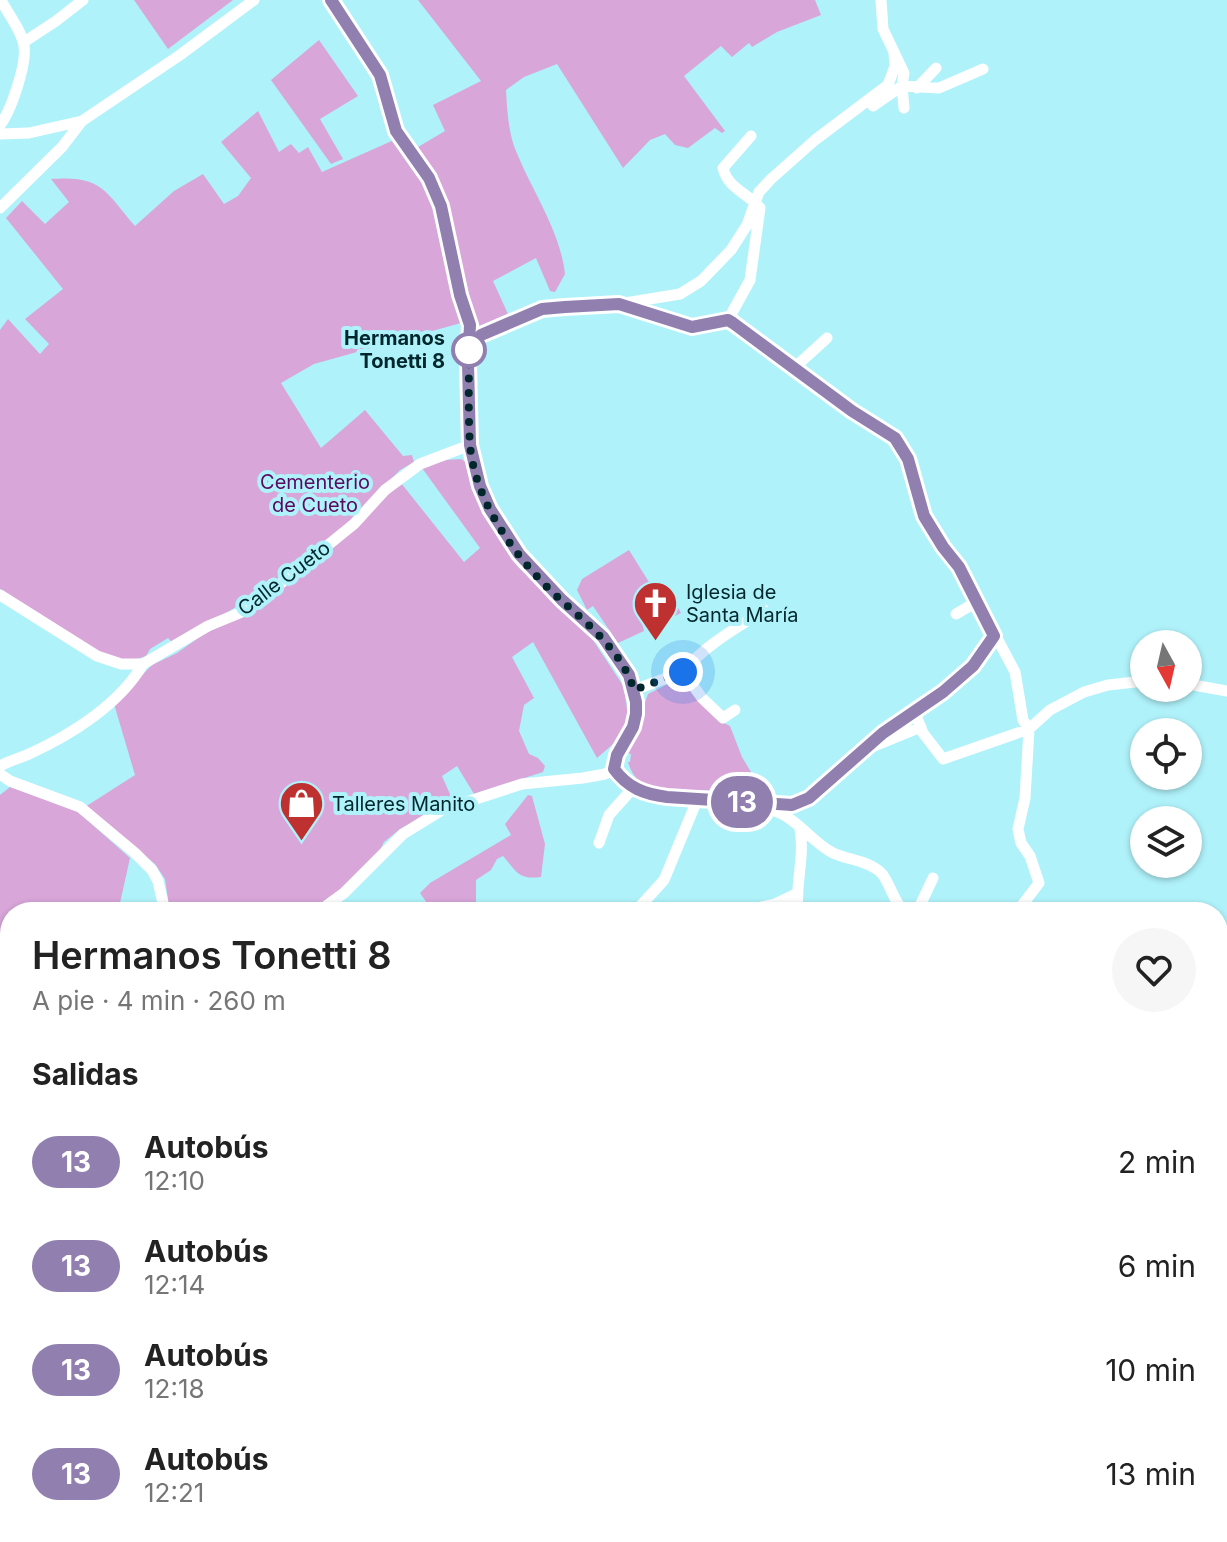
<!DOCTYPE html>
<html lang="es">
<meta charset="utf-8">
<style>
:root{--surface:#fff;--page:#f6f6f6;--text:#222;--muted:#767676}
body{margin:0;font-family:Inter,sans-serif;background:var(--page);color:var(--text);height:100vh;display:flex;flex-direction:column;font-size:30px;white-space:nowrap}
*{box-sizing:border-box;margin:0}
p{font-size:26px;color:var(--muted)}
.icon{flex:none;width:44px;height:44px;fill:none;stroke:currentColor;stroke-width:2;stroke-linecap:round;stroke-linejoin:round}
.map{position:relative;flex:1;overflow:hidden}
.sheet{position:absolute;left:0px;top:902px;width:1228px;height:640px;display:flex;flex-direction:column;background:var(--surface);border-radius:32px 32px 0 0;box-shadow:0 2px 6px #0004}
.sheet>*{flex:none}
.badge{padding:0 16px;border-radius:26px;font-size:28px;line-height:52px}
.needle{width:52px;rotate:172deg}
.tools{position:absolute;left:1130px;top:630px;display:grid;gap:16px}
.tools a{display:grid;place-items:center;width:72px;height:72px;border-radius:50%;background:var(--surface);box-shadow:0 2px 6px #0004;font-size:40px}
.you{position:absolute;width:40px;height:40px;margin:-20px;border:6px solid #fff;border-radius:50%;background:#1a73e8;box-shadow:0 0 0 12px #1a73e833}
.map>.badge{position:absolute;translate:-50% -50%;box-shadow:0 0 0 4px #fff}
h2{padding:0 32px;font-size:30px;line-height:72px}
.round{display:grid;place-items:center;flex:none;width:84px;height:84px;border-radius:42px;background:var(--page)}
.headline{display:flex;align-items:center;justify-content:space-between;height:136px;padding:0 32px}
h1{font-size:38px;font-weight:600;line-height:60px}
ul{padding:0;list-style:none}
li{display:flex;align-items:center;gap:24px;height:104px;padding:0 32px}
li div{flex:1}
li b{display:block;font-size:30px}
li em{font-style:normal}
li .badge{min-width:88px;font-weight:700;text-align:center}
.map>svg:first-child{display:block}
.green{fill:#d8a6d9}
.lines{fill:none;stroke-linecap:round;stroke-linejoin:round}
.minor{stroke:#fff;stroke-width:11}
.line-casing{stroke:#fff;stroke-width:18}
.line{stroke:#917faf;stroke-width:12}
.walk{stroke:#01272c;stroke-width:8;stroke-dasharray:0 14.4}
.stop-dot{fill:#fff;stroke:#917faf;stroke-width:4}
.labels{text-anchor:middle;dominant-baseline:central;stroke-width:8;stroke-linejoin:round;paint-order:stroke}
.stop-label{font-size:20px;font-weight:bold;fill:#01272c;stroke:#b0f2fa;text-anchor:end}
.park-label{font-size:20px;fill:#5c0860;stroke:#b0f2fa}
.street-label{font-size:20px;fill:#01272c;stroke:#b0f2fa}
.poi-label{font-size:20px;fill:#01272c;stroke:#b0f2fa;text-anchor:start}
</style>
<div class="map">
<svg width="1227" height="1542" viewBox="0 0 1227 1542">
<rect width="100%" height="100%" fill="#b0f2fa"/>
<path class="green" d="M134,0H233L168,49Z
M418,0H815L821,15L777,32L752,47L749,43L732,57L721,46L684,76L725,131L722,133L715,128L688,148L675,145L665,134L650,140L623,168L557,64L524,77L506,90C507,108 508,128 514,146C530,188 560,229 565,274L555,292L550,291L536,258L493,281L508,314L480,326L473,312L449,209L437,175L418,147L445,131L433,105L481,81Z
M319,40L358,96L320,119L343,159L331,164L271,80Z
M258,111L279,152L291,144L299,153L308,147L322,172L394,140C403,154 416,167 424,182C446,224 451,276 461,323L314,364L281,383L321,448L365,410L403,456L412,455L414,462L400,470L351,520L278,582L174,644L168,638L150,649L146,656L134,660L109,658L0,589V330L8,319L40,354L49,344L25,319L63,289L6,218L22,201L45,224L69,202L51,179C102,175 105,191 135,226L174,191L203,174L224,204L238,196L251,178L221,142Z
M461,459L469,464L488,519L504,547L518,567L585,628L624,687L629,724L620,738L597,758L533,642L512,657L534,698L524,705L519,731L529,754L538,758L545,766L543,772L474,794L457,766L442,776L453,801L400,829L384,842L376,858L327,901L310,912H170L165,879L155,864L85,807L135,775L114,704L152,665L177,653L204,634L265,604L401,483L464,562L480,548L422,468L446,460Z
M629,550L662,603L673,599L681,613L653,627L651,623L643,627L644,631L618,643L593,606L587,610L577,590L582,579Z
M682,677L718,720L730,726L742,757L763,792L764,798C743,794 721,791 699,790C673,789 637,796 628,762H630L631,754L627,753L648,694Z
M10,787L77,811L130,858L118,912H10V1259L6,1255L0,1259V795Z
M528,795L532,796L545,844L541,877C518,880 517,872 503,856L497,859L491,870L476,880V912H418L427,903L420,893L430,883L511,835L505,824Z
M1218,1172L1227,1206V1380L1218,1381Z
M0,1362L10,1368V1532H152L148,1542H0V1464L5,1455L0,1452Z
M1218,1398L1227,1404V1542H972V1532H1218Z
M237,1532H517L511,1542H234Z
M525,1532H966V1542H519Z"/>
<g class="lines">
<path class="minor" d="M331,0L380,75L396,131L429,178L441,206L460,295L470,325V445L480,486L490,509L519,554L562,600L603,637L629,675L636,702V714L633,727L617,755L614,769C648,816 729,788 780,813C800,822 813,843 833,853C848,860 872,861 883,875C891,887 894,901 904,912
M24,42L56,21L83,0
M917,88L936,68
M873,106L902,86L904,73L883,29L881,0
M904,108L902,86L939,88L983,69
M0,125C11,111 27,64 24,46C22,31 8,14 1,0
M0,134L29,133L82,121
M0,208L62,147L82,121L180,55L254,0
M619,304L692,327L728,320L852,411L895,438L908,459L924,516L943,547L959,567L1015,672L1023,720L1029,729L1025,798L1018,829L1021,843L1030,856L1039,883L1017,912
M728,320L750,280L760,208C748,193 728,189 723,168L751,136
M470,338L542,309L619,304L680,294L701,281L731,250L747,225L759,192L771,179L815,140L888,85L895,66L894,53
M793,369L827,338
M0,595L97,656L121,664H143L208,626L247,610L264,597L354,524L385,490L420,464L470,445
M956,614L978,601
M683,672C705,645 735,629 764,610
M1188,684L1227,691
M634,690L683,672L702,698L723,718L735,710
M915,713L923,733L943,759L1029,729L1050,710L1084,692L1108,685L1144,681
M872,747L921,727
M0,766C9,761 20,758 29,754C71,735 120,704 143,664
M0,774L10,781L80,807L135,853L152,870L158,881L165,912
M762,803L792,805L809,798L883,733L943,692L973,666L994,636
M599,843L609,815L633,788
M318,912L344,893L403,834L442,810L522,784L583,778L605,774L614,769
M635,912L664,880L698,798
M739,912L775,904L796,894
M798,912C795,883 805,858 800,829
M917,912L933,878
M0,1334L10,1313
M226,1542L230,1532"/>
</g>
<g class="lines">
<defs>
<path id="line" d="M331,0L380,75L396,131L429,178L441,206L460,295L470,325L468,364L470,445L480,486L490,509L519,554L562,600L603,637L629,675L636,702V714L633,727L617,755L614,769C628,788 644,794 667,797L792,805L809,798L883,733L943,692L973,666L994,636L959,567L943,547L924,516L908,459L895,438L852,411L733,323L728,320L692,327L619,304L565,307L542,309L481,335"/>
</defs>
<use href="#line" class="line-casing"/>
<use href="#line" class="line"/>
<path class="walk" d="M469,350C469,374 468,415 470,445C475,504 519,563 562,601C591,627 622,652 634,690L683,672"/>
</g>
<defs>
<symbol id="church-pin" viewBox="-11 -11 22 30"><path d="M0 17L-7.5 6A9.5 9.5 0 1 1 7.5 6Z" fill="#bf3130" stroke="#b0f2fa"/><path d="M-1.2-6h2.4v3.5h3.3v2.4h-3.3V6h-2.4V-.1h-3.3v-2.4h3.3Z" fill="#fff"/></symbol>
<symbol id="shop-pin" viewBox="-11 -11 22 30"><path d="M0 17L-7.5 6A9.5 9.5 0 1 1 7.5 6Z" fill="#bf3130" stroke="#b0f2fa"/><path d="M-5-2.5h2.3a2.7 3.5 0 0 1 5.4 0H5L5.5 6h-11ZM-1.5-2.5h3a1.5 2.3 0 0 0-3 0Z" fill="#fff"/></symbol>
</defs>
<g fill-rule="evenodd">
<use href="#church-pin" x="630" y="578" width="51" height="69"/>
<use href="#shop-pin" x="276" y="778" width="51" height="69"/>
</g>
<circle class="stop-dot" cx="469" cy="350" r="16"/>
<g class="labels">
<g class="stop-label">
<text x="445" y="338">Hermanos<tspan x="445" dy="23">Tonetti 8</tspan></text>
</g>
<g class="park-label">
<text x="315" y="482">Cementerio<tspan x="315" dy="23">de Cueto</tspan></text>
</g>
<g class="street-label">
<text transform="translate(284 578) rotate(-37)">Calle Cueto</text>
</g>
<g class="poi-label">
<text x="686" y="592">Iglesia de<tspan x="686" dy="23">Santa María</tspan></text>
<text x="332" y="804">Talleres Manito</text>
</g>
</g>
</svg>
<div class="tools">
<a><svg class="needle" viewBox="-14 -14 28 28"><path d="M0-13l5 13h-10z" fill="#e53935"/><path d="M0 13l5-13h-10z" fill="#767676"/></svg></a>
<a><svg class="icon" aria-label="locate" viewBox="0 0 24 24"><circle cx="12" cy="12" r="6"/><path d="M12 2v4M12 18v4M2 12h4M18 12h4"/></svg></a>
<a><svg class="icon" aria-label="layers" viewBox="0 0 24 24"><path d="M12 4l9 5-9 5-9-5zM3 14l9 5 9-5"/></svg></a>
</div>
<div class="you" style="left:683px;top:672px"></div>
<b class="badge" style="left:742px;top:802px;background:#917faf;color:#fff">13</b>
<section class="sheet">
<div class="headline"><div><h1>Hermanos Tonetti 8</h1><p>A pie · 4 min · 260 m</p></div><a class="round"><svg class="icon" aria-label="heart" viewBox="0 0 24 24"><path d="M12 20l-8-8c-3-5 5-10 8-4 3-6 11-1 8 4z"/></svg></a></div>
<h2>Salidas</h2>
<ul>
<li><span class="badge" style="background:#917faf;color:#fff">13</span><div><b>Autobús</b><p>12:10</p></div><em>2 min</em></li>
<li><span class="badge" style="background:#917faf;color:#fff">13</span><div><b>Autobús</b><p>12:14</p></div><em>6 min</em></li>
<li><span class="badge" style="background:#917faf;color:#fff">13</span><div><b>Autobús</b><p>12:18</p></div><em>10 min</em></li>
<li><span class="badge" style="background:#917faf;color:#fff">13</span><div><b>Autobús</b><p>12:21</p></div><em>13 min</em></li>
</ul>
</section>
</div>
